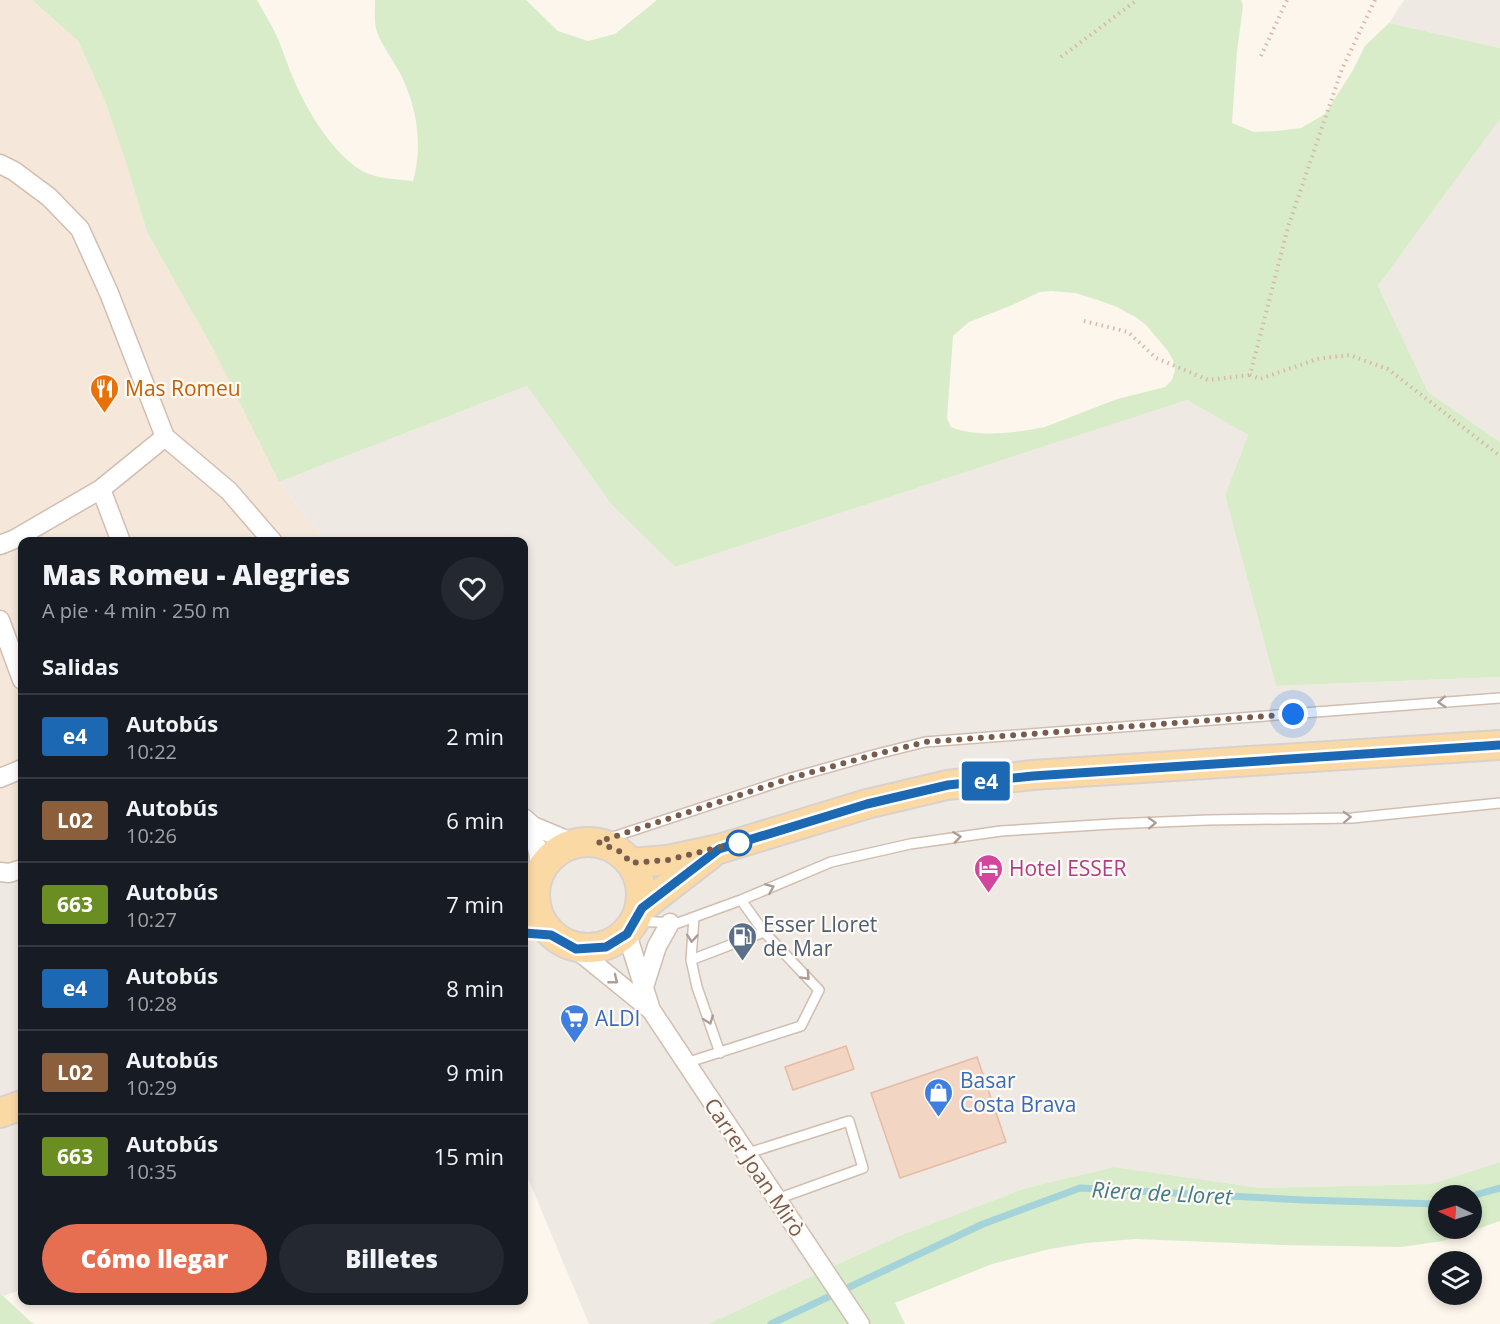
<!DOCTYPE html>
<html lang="es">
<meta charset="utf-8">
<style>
:root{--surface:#171b24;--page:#242831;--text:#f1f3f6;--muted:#9ea1a6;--line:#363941;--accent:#e76f51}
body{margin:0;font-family:"Open Sans",sans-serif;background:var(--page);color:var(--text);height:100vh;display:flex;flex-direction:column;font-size:22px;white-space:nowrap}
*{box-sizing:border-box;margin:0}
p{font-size:20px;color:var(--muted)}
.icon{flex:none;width:33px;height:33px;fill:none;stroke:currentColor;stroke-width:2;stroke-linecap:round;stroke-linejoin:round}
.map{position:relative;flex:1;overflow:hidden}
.sheet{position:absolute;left:18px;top:537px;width:510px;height:768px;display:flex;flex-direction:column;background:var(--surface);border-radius:12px;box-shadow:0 3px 9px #0003}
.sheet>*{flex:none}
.badge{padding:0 12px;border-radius:4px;font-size:21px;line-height:39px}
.needle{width:39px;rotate:274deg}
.controls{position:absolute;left:1428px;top:1185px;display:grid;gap:12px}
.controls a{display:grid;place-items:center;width:54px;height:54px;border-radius:50%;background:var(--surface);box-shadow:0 3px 9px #0003;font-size:30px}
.you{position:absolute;width:30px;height:30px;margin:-15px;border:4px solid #fff;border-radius:50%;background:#1a73e8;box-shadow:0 0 0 9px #1a73e833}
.map>.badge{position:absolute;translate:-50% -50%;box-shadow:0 0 0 3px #fff}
h2{padding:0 24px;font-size:22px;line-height:54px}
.round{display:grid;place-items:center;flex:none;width:63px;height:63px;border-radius:32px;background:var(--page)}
.summary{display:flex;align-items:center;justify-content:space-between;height:102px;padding:0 24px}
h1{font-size:28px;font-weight:800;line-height:45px}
.primary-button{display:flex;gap:12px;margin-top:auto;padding:12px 24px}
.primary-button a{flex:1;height:69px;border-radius:36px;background:var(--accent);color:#fff;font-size:24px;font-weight:800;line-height:69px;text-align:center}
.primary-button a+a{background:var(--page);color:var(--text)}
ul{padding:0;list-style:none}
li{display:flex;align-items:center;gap:18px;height:84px;padding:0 24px;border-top:2px solid var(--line)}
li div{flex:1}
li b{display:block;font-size:22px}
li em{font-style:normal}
li .badge{min-width:66px;font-weight:700;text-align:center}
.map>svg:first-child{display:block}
.residential{fill:#f5e8da}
.industrial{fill:#efe9e4}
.green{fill:#d8ecc9;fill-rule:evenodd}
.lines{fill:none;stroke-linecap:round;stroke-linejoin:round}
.stream{stroke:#a5d3da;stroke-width:7}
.building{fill:#f3d5c3;stroke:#e6bba3;stroke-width:1.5}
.lane-casing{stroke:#d1beb0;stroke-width:12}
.street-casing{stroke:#d1beb0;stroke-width:21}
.primary-casing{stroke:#dad1cd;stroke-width:32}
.path{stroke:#d9b8a5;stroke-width:4;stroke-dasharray:1.5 4.5;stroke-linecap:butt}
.lane{stroke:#fff;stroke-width:9}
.street{stroke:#fff;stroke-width:18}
.primary{stroke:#fbd9a5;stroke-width:28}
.oneway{stroke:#af9d94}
.line-casing{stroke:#fff;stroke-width:14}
.line{stroke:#1d68b3;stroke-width:9}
.walk{stroke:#7a5c4d;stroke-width:6;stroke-dasharray:0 10.8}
.stop-dot{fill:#fff;stroke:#1d68b3;stroke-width:3}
.labels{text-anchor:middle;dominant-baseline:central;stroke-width:4.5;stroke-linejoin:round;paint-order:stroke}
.food-label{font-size:21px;fill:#c56008;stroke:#fffaf3;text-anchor:start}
.hotel-label{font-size:21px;fill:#b23c85;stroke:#fffaf3;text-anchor:start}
.service-label{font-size:21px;fill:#4e5e75;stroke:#fffaf3;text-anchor:start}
.shop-label{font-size:21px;fill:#366cbe;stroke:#fffaf3;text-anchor:start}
.street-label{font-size:21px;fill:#7a5c4d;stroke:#fffaf3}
.water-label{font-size:22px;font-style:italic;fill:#437c86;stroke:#fffaf3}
</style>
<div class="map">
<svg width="1500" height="1324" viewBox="0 0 1500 1324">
<rect width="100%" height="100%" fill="#fdf6ec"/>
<path class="residential" d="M0,0H32L78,41L105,101L127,166L147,232L213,349L279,482L325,541L22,542V871L0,880Z"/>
<path class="industrial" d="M1404,0H1500V48L1389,23Z
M1500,119V442L1428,392L1378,286Z
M527,386L611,504L675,567L1187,400L1248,435L1225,495L1276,686L1500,677V1162L1431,1184L1261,1188L1114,1167L1026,1188L899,1236L708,1324H589L524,1169V542L325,541L279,482Z
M22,871V1289L4,1296L0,1293V880Z"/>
<path class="green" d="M32,0H257C264,13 273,27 279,41C284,54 288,67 294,80C307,111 331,150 359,169C373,179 397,179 413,181C423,146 417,109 402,77C395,62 383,48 377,32C374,23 375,10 375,0H526L558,31L588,41L615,34L657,0H1241L1243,6L1237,51L1232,123L1254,132L1277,131L1301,128L1325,114L1353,70L1365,46L1389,23L1500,48V119L1378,286L1428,392L1500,442V677L1276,686L1225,495L1248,435L1187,400L675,567L611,504L527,386L279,482L213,349L147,232L127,166L105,101L78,41ZM1051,291L1075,293L1098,300L1117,307L1137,318L1146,325L1168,351L1173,360L1175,370L1172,380L1165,387L1117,399L1045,427C1016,433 978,438 951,427L947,418L953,336L969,322L1010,306L1040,292Z
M1500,1162V1221L1443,1241L1401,1247L1283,1245L1136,1239L1086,1243L1050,1249L992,1264L895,1303L905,1324H708L899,1236L1026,1188L1114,1167L1261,1188L1431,1184ZM1438,1196H1472V1228H1438Z
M0,1293L31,1322L35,1324H0Z"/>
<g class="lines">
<path class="stream" d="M1471,1196L1500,1188
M771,1324L983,1224L1080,1188L1304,1200L1438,1204"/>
</g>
<path class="building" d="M846,1046L854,1069L793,1090L785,1067Z
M977,1057L1006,1142L900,1178L871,1093Z"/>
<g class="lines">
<defs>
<path id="lane" d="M598,842L791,778L873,755L925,742L1500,698
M694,917L691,960L697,987L720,1053
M634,921L678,923L741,900L831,862L910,844L1001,831L1112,824L1208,820L1352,818L1500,803
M691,960L764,932
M686,1063L801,1026L819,990L764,932L741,900
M745,1154L849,1121L863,1168L777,1199"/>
<path id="street" d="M0,164L14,171L49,197L80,229L109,293L165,437L229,491L273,542
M101,489L121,542
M0,545L15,539L101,489L165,437
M0,620L22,680
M0,778L22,769
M524,818L533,826L574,843
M524,829L537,847L541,869
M0,872L9,873L22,869
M524,879L536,883
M627,934L651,1010L860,1324
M576,949L651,1010
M644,987L657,946L670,923"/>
<path id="primary" d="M535 895a53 53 0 1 1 106 0a53 53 0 1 1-106 0Z
M631,863L668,860L719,849L867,804L947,785L1033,775L1500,745
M641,908L711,854
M0,1113L22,1105"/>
</defs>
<use href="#lane" class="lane-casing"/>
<use href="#street" class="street-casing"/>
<use href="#primary" class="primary-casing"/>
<path class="path" d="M1375,0L1342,69L1288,227L1250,375L1260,379L1317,359L1349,355L1388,369L1500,456
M1261,56L1287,0
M1061,57L1137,0
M1084,321L1128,332L1156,358L1208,380L1250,375"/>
<use href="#lane" class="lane"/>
<use href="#street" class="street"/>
<use href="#primary" class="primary"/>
</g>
<defs><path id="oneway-chevron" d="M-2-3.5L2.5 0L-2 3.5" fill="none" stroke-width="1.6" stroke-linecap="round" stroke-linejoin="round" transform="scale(1.5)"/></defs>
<g class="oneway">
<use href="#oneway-chevron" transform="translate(1442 702) rotate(176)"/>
<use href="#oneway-chevron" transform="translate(1347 817) rotate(-2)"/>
<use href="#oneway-chevron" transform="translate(1152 823) rotate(-2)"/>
<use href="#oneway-chevron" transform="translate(957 837) rotate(-8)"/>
<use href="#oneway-chevron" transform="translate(770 888) rotate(-23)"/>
<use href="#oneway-chevron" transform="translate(692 938) rotate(94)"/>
<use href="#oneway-chevron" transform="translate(806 976) rotate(47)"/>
<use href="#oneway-chevron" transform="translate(614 980) rotate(39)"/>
<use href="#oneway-chevron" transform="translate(709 1020) rotate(70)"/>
</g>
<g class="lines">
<defs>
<path id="line" d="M524,933L551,935L576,949L606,947L627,934L642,908L719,849L867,804L948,785L1033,776L1500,745"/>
</defs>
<use href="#line" class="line-casing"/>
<use href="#line" class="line"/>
<path class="walk" d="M739,843L740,842L668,860L631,863L621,852L598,842L791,778L873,755L925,742L1293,714"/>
</g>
<defs>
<symbol id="restaurant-pin" viewBox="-11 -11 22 30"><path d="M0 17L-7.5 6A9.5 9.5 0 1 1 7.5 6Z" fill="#e8710a" stroke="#fffaf3"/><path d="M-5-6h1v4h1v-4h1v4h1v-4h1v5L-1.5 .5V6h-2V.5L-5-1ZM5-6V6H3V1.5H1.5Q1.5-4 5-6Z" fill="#fff"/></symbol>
<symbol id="hotel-pin" viewBox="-11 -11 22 30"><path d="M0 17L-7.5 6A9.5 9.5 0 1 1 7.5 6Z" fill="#d1479c" stroke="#fffaf3"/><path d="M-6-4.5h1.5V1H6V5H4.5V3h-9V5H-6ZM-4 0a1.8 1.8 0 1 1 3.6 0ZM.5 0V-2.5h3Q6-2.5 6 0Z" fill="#fff"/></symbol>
<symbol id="fuel-pin" viewBox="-11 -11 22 30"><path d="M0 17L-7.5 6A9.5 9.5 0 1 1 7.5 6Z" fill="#5c6f8a" stroke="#fffaf3"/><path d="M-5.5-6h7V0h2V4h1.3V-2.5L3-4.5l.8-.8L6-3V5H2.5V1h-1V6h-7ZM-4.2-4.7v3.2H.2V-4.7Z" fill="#fff"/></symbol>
<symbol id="supermarket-pin" viewBox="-11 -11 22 30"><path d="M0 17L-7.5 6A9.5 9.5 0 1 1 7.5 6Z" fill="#3f7fe0" stroke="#fffaf3"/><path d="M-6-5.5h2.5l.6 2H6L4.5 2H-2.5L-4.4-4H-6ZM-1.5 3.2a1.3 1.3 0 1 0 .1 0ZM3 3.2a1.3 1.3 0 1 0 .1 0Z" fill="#fff"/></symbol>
<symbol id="shop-pin" viewBox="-11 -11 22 30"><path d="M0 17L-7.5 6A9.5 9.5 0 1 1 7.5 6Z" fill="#3f7fe0" stroke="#fffaf3"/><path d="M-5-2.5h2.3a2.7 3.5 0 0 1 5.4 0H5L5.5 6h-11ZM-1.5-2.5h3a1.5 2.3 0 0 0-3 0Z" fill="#fff"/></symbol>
</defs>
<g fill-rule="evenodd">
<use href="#restaurant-pin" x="88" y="372" width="33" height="45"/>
<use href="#hotel-pin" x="972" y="852" width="33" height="45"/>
<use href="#fuel-pin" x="726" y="920" width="33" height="45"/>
<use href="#supermarket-pin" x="558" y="1002" width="33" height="45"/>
<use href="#shop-pin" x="922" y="1076" width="33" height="45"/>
</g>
<circle class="stop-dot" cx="739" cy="843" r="12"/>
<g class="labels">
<g class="food-label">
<text x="125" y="388">Mas Romeu</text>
</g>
<g class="hotel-label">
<text x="1009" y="868">Hotel ESSER</text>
</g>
<g class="service-label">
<text x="763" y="924">Esser Lloret<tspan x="763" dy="24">de Mar</tspan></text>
</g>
<g class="shop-label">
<text x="595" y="1018">ALDI</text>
<text x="960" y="1080">Basar<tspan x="960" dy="24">Costa Brava</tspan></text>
</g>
<g class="street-label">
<text transform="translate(755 1167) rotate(56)">Carrer Joan Mirò</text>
</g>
<g class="water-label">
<text transform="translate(1162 1192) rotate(3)">Riera de Lloret</text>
</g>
</g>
</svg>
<div class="controls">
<a><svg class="needle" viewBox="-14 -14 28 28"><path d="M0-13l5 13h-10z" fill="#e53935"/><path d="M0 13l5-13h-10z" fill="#9ea1a6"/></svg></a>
<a><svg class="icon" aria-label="layers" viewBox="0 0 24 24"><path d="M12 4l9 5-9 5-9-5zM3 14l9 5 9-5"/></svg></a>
</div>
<div class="you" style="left:1293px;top:714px"></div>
<b class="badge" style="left:986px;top:781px;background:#1d68b3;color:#fff">e4</b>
<section class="sheet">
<div class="summary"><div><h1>Mas Romeu - Alegries</h1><p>A pie · 4 min · 250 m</p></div><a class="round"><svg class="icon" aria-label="heart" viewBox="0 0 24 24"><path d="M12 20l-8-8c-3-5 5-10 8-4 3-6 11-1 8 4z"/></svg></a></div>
<h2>Salidas</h2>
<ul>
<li><span class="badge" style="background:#1d68b3;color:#fff">e4</span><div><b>Autobús</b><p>10:22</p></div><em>2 min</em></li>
<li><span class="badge" style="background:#8b5e3c;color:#fff">L02</span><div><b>Autobús</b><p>10:26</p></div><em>6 min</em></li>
<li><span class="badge" style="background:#6b8e23;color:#fff">663</span><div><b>Autobús</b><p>10:27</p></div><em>7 min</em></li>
<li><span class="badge" style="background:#1d68b3;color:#fff">e4</span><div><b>Autobús</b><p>10:28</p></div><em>8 min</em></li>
<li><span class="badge" style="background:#8b5e3c;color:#fff">L02</span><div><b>Autobús</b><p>10:29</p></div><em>9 min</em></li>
<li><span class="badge" style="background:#6b8e23;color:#fff">663</span><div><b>Autobús</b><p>10:35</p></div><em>15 min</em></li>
</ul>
<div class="primary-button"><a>Cómo llegar</a><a>Billetes</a></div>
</section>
</div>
